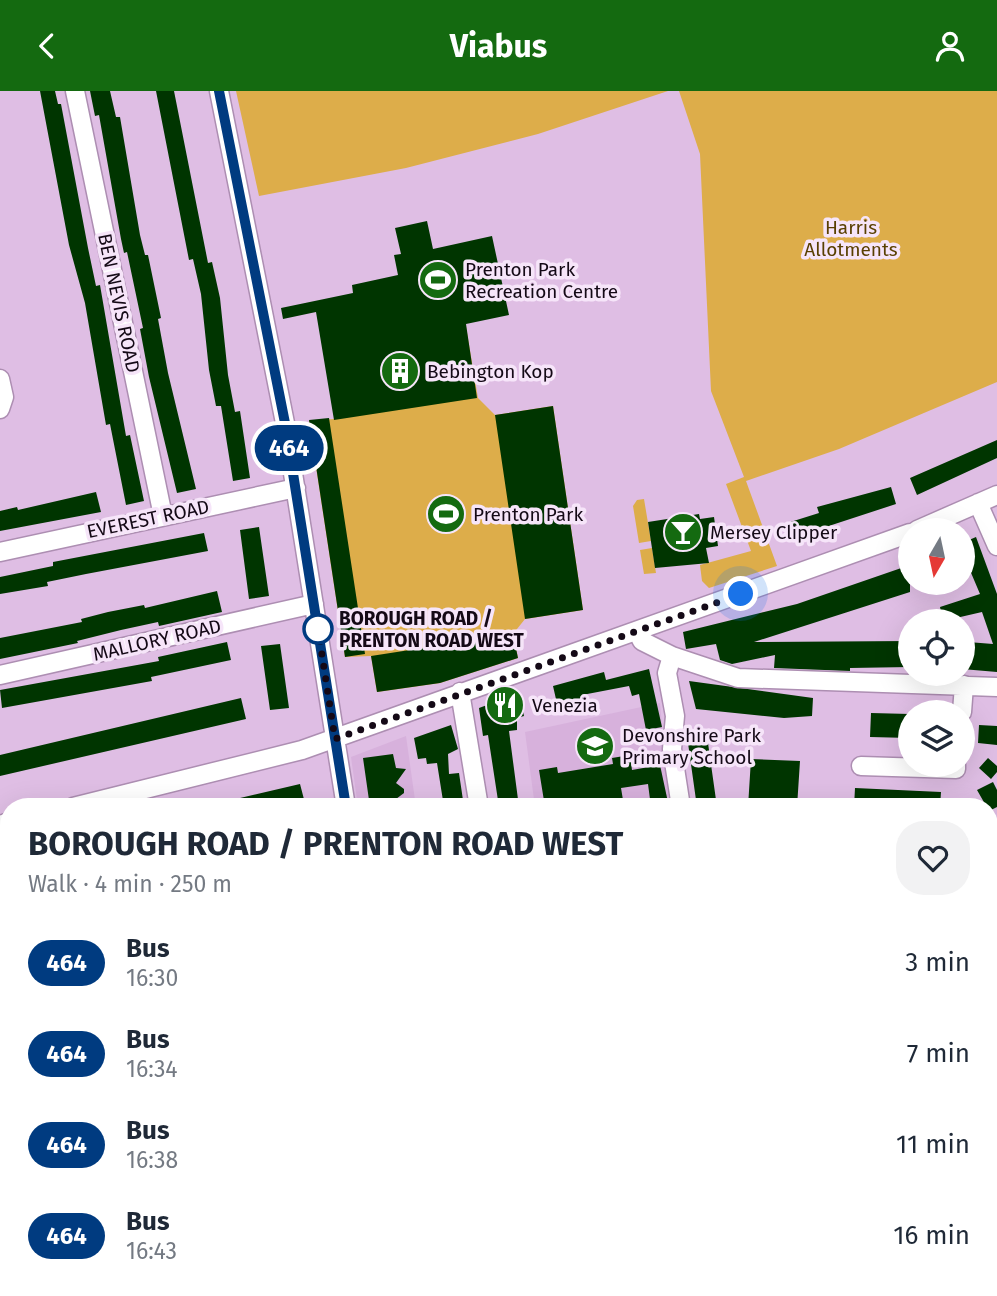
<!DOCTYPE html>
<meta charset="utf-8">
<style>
:root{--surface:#fff;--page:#f2f2f3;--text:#1f2937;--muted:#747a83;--accent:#146a10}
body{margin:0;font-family:"Fira Sans",sans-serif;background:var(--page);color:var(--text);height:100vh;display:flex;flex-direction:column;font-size:26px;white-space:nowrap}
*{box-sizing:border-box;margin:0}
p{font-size:23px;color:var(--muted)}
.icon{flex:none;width:38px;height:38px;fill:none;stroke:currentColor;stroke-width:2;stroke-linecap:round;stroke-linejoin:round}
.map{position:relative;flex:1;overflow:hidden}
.drawer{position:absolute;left:0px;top:707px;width:998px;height:499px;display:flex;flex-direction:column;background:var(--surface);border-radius:28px 28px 0 0;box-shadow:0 7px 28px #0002}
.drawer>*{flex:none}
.badge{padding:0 14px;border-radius:23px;font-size:24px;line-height:46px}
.needle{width:46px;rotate:189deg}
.buttons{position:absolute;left:898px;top:427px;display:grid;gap:14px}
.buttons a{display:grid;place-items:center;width:77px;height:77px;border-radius:50%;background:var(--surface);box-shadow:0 7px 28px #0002;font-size:35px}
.you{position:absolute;width:35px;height:35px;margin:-18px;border:5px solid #fff;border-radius:50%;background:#1a73e8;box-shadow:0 0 0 10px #1a73e833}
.map>.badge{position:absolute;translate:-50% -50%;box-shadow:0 0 0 4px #fff}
.round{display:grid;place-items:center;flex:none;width:74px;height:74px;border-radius:28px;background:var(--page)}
.summary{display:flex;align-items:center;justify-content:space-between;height:119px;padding:0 28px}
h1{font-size:33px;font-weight:700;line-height:52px}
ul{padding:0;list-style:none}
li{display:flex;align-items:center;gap:21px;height:91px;padding:0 28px}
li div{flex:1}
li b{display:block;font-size:26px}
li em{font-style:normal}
li .badge{min-width:77px;font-weight:700;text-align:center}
header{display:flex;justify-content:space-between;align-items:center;height:91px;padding:0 28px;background:var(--accent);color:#fff;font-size:32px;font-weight:700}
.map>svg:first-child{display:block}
.built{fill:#d7b1dc}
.green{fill:#ddad4a}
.building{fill:#003500}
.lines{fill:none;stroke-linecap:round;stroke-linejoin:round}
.minor-casing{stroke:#ad8eb2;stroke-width:21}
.highway-casing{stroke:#ad8eb2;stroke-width:30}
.minor{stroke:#fff;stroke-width:18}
.highway{stroke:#fff;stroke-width:26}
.line-casing{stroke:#fff;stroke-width:16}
.line{stroke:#003b80;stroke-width:10}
.walk{stroke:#140916;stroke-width:7;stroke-dasharray:0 12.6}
.stop-dot{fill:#fff;stroke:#003b80;stroke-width:3.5}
.labels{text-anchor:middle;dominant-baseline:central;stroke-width:7;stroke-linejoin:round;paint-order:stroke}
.park-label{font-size:19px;fill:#593f01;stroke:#f6e5f9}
.poi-label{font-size:19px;fill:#140916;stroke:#f6e5f9;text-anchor:start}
.street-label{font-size:19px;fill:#140916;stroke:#f6e5f9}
.stop-label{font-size:19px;font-weight:bold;fill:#140916;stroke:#f6e5f9;text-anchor:start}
</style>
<header><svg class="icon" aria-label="back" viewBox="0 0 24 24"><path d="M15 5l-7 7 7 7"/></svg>Viabus<svg class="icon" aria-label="person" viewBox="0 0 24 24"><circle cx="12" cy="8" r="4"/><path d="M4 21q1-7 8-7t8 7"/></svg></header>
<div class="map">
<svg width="997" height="1205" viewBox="0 0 997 1205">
<rect width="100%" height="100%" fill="#dfbee4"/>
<path class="built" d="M660,612L669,716H535L525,641Z
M406,645L416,716H358L351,666Z
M427,1197H477L478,1205H428Z"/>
<path class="green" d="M236,0H668L538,43L406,77L259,105Z
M679,0H997V291L839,358L746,390L777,475L709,497L702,490L700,474L751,460L726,393L744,386L711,300L700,63Z
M465,230L478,307L495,324L553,315L583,519L525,528L513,543L518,567L440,592L377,601L371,565L345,566L309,330L334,328Z
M644,408L651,450L639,452L633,415L637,409Z
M652,457L656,482L644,483L640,459Z"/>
<path class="building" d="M40,0H55L58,13H61L88,157L96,195L100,194L126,345L130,344L144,410L126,414L110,333L106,334L85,212L69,154Z
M90,0H110L116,26H120L140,144L145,164H148L161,227L158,228L168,282L196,398L177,402L149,286L140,238L143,237L127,161L124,162L121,148L99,24L95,25Z
M156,0H174L208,172L212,171L220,207L228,284L235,321L240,320L250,387L233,390L221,315H216L209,279L201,203L193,168L189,169Z
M427,130L433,158L492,145L509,224L466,233L477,307L334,329L316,221L283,228L281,217L353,202L352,194L398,184L394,164L401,163L395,137Z
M553,315L583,519L525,528L495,324Z
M329,327L365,563L345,566L309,329Z
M997,349V367L917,404L910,387Z
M891,396L896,413L789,448L784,433L819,422L817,416Z
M96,401L101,421L0,440V420L17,416L18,419Z
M699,423L700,428L714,426L718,455L706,457L709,472L655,477L648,431Z
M259,436L269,505L249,508L240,439Z
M204,442L208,460L86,483L47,491L48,495L0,503V486L53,475V471Z
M976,446L997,503V581L962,578V559L968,560V551L993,553L982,521L943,530L940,516L980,503L969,477L962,480V452Z
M910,474V501L754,551L910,550V576L850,577V580L774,577L775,564L732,573L720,569L716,553L686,558L683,541L797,513Z
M217,500L222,521L159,535L158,531L121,539L77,550L78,552L0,568V547L82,531L81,528L108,521L144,514L145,517Z
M513,543L518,567L440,592L377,601L371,565Z
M227,551L231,569L151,586L152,590L2,617L0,599L159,570L158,566Z
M280,553L289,617L270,619L261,555Z
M649,578L662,636L646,639L639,603L632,605L629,595L582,604L584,612L558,617L553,595L604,581L606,589Z
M689,590L813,607L812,625L784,627L696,618Z
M519,602L524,625L517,627V639L509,640L519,716H499L488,644L483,645L479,617Z
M241,607L246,628L0,685V664Z
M871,622L910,623V647L870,646Z
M451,634L458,658L448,663L449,683L459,682L464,716H444L437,672L427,673L426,667L418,668L414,647Z
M979,634L997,635V654L978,652Z
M687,645H707L717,716H697Z
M393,663L396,677L406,678L396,692L404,698V702L396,708V716H370L363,667Z
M630,664L632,679L660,674L669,716H651L648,693L621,697L623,709L606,712V716H545L539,679L557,676L558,682L613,673L612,667Z
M988,667L997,675V681L991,688L979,677Z
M751,668L800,670L797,716H748Z
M993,691L997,699V716L989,720L977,699Z
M300,693L306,716H223V711Z
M855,697L941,701L940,716H854Z"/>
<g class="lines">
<defs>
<path id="minor" d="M75,0L163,425
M219,0L285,332L346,716
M0,288L4,306L0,318
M978,412L997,455
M917,439L997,404
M0,461L296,397
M637,540L642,550L672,565L738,587L997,596
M672,565L667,582L675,625L672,658L681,716
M0,584L314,513
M460,601L479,716
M962,621L964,594
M861,675L956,678V674
M73,716L302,659L910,442
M0,734L9,731
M989,864L997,865
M0,894L9,891
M989,969L997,962
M78,1197L79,1205
M238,1197L239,1205
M412,1197L413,1205
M666,1205L716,1197"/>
<path id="highway" d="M989,1114L997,1110
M879,1205L887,1197"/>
</defs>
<use href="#minor" class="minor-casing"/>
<use href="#highway" class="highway-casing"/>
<use href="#minor" class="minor"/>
<use href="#highway" class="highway"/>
</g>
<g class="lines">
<defs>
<path id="line" d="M219,0L285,332L346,716"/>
</defs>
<use href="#line" class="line-casing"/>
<use href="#line" class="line"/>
<path class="walk" d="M318,538L335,648L741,503"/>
</g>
<defs>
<symbol id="stadium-disc" viewBox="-11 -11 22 22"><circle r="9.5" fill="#146a10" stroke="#f6e5f9"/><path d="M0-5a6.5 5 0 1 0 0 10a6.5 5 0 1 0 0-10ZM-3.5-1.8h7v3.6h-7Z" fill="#fff"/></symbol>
<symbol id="building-disc" viewBox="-11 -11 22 22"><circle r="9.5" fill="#146a10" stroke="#f6e5f9"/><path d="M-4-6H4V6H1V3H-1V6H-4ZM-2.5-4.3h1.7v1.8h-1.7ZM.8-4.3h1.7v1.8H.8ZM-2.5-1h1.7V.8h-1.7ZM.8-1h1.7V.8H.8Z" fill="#fff"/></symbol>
<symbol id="bar-disc" viewBox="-11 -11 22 22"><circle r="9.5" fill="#146a10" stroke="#f6e5f9"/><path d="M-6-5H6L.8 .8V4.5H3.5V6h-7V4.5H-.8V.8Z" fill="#fff"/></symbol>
<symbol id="restaurant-disc" viewBox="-11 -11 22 22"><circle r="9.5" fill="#146a10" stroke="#f6e5f9"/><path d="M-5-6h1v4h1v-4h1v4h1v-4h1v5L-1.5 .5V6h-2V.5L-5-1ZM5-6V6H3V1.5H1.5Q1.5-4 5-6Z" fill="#fff"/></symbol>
<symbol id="school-disc" viewBox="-11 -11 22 22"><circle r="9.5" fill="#146a10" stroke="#f6e5f9"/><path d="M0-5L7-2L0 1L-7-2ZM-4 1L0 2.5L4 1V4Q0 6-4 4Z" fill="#fff"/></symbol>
</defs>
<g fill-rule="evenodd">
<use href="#stadium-disc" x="416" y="167" width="44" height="44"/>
<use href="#building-disc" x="378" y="258" width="44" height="44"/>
<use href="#stadium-disc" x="424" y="401" width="44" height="44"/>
<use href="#bar-disc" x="661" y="419" width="44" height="44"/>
<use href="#restaurant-disc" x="483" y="592" width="44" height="44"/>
<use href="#school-disc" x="573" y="633" width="44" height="44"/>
</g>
<circle class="stop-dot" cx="318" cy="538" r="14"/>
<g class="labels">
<g class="park-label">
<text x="851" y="136">Harris<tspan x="851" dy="22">Allotments</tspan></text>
</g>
<g class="poi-label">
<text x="465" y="178">Prenton Park<tspan x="465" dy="22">Recreation Centre</tspan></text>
<text x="427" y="280">Bebington Kop</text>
<text x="473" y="423">Prenton Park</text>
<text x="710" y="441">Mersey Clipper</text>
<text x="532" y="614">Venezia</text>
<text x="622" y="644">Devonshire Park<tspan x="622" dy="22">Primary School</tspan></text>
</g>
<g class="street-label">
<text transform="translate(119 212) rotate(78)">BEN NEVIS ROAD</text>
<text transform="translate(148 428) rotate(-12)">EVEREST ROAD</text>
<text transform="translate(157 549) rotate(-13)">MALLORY ROAD</text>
</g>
<g class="stop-label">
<text x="339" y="527">BOROUGH ROAD /<tspan x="339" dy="22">PRENTON ROAD WEST</tspan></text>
</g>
</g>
</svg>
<div class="buttons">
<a><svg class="needle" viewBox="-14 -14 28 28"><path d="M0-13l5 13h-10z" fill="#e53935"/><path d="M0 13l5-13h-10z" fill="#747a83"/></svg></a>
<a><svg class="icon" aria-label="locate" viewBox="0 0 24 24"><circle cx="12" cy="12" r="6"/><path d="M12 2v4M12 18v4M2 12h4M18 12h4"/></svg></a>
<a><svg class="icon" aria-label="layers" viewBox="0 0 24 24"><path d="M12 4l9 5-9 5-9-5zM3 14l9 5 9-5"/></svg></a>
</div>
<div class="you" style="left:741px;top:503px"></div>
<b class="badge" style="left:289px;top:357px;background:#003b80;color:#fff">464</b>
<section class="drawer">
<div class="summary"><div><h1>BOROUGH ROAD / PRENTON ROAD WEST</h1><p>Walk · 4 min · 250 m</p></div><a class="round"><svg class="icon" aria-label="heart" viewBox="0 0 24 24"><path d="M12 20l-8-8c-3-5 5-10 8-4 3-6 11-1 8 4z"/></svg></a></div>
<ul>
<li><span class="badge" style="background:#003b80;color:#fff">464</span><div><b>Bus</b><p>16:30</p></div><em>3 min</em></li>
<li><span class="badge" style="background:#003b80;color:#fff">464</span><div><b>Bus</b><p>16:34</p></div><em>7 min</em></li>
<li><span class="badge" style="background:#003b80;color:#fff">464</span><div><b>Bus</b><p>16:38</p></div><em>11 min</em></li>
<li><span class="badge" style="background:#003b80;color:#fff">464</span><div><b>Bus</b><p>16:43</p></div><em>16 min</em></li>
</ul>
</section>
</div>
